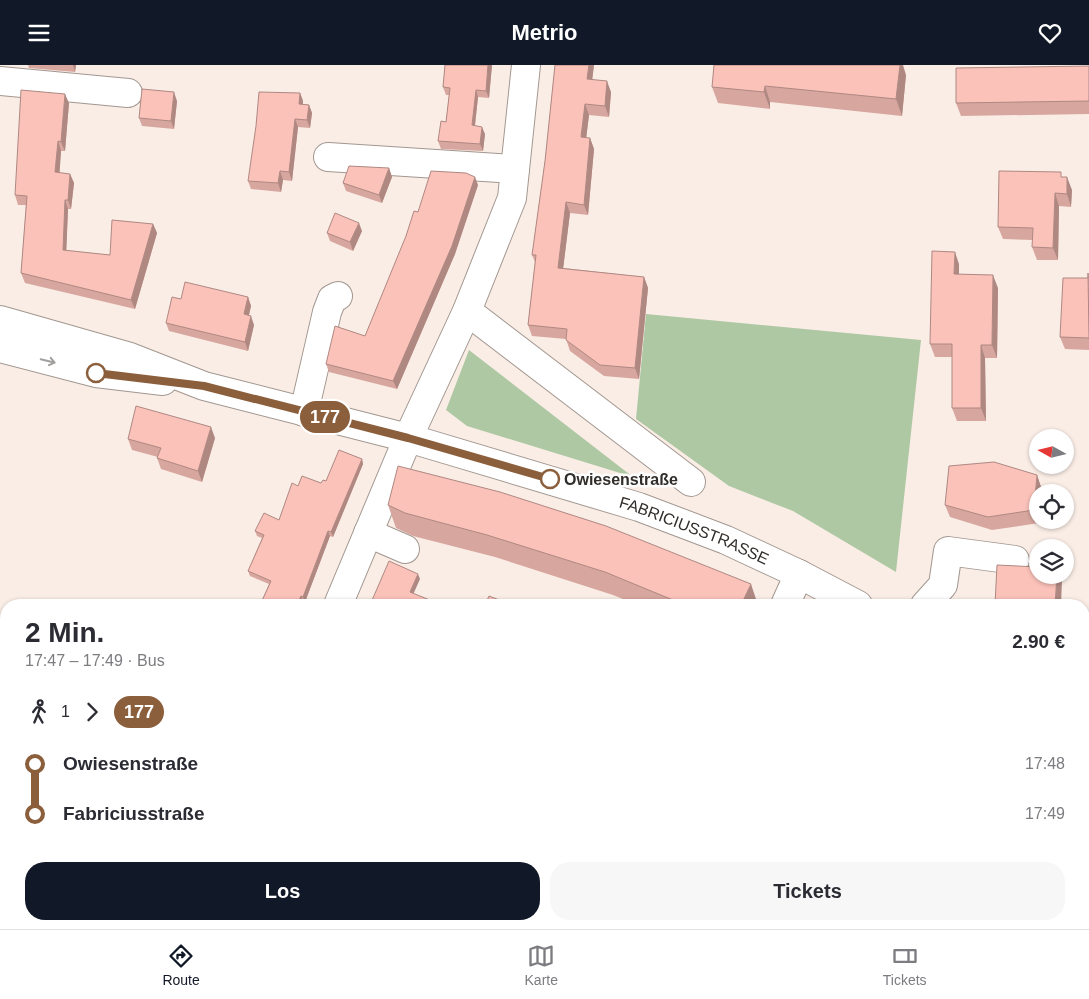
<!DOCTYPE html>
<html lang="de">
<meta charset="utf-8">
<style>
:root{--surface:#fff;--page:#f7f7f7;--text:#2b2b33;--muted:#7c7c81;--line:#e1e1e2;--accent:#111827}
body{margin:0;font-family:Helvetica,sans-serif;background:var(--page);color:var(--text);height:100vh;display:flex;flex-direction:column;font-size:19px;white-space:nowrap}
*{box-sizing:border-box;margin:0}
p{font-size:16px;color:var(--muted)}
.icon{flex:none;width:28px;height:28px;fill:none;stroke:currentColor;stroke-width:2;stroke-linecap:round;stroke-linejoin:round}
.map{position:relative;flex:1;overflow:hidden}
.panel{position:absolute;left:0px;top:534px;width:1090px;height:331px;display:flex;flex-direction:column;background:var(--surface);border-radius:20px 20px 0 0;box-shadow:0 1px 4px #0004}
.panel>*{flex:none}
.badge{padding:0 10px;border-radius:16px;font-size:18px;line-height:32px}
.needle{width:32px;rotate:278deg}
.fabs{position:absolute;left:1029px;top:364px;display:grid;gap:10px}
.fabs a{display:grid;place-items:center;width:45px;height:45px;border-radius:50%;background:var(--surface);box-shadow:0 1px 4px #0004;font-size:25px}
.map>.badge{position:absolute;translate:-50% -50%;box-shadow:0 0 0 2px #fff}
.legs{display:flex;align-items:center;gap:8px;height:55px;padding:0 25px;font-size:16px}
.legs p{margin-inline-start:auto}
.summary{display:flex;align-items:center;justify-content:space-between;height:85px;padding:0 25px}
h1{font-size:28px;font-weight:800;line-height:38px}
.action{display:flex;gap:10px;margin-top:auto;padding:10px 25px}
.action a{flex:1;height:58px;border-radius:20px;background:var(--accent);color:#fff;font-size:20px;font-weight:800;line-height:58px;text-align:center}
.action a+a{background:var(--page);color:var(--text)}
ul{padding:0 25px;list-style:none}
li{display:flex;align-items:center;gap:18px;height:50px;font-size:19px}
li i{display:grid;place-items:center;width:8px;height:100%;margin:0 6px;background:currentColor}
li i::after{content:'';width:12px;height:12px;margin:-6px;border:4px solid;border-radius:50%;background:var(--surface)}
li p{margin-inline-start:auto}
li:first-child i{background:linear-gradient(#0000 50%,currentColor 0)}
li:last-child i{background:linear-gradient(currentColor 50%,#0000 0)}
header{display:flex;justify-content:space-between;align-items:center;height:65px;padding:0 25px;background:var(--accent);color:#fff;font-size:22px;font-weight:800}
.menu{display:flex;justify-content:space-around;align-items:center;height:70px;border-top:1px solid var(--line);background:var(--surface);font-size:14px;color:var(--muted)}
.menu a{display:grid;justify-items:center;gap:2px}
.menu .on{color:var(--accent)}
.map>svg:first-child{display:block}
.green{fill:#aec8a3}
.lines{fill:none;stroke-linecap:round;stroke-linejoin:round}
.minor-casing{stroke:#a29790;stroke-width:30}
.minor{stroke:#fff;stroke-width:28}
.wall{fill:#d7a79f}
.shaded-wall{fill:#af8882}
.building{fill:#fac2b9;stroke:#af8882}
.oneway{stroke:#a2a09f}
.line-1-casing{stroke:#fff;stroke-width:11}
.line-1{stroke:#8b5e3c;stroke-width:8}
.stop-1-dot{fill:#fff;stroke:#8b5e3c;stroke-width:2.5}
.labels{text-anchor:middle;dominant-baseline:central;stroke-width:5;stroke-linejoin:round;paint-order:stroke}
.stop-label{font-size:16px;font-weight:bold;fill:#312d2a;stroke:#fdfdfd;text-anchor:start}
.street-label{font-size:16px;fill:#312d2a;stroke:#fdfdfd}
</style>
<header><svg class="icon" aria-label="menu" viewBox="0 0 24 24"><path d="M4 6h16M4 12h16M4 18h16"/></svg>Metrio<svg class="icon" aria-label="heart" viewBox="0 0 24 24"><path d="M12 20l-8-8c-3-5 5-10 8-4 3-6 11-1 8 4z"/></svg></header>
<div class="map">
<svg width="1089" height="864" viewBox="0 0 1089 864">
<rect width="100%" height="100%" fill="#faede6"/>
<path class="green" d="M646,249L921,275L896,507L793,446L729,421L636,354Z
M469,285L633,412L467,361L446,345Z
M0,839L6,842V859H37L46,864H0Z"/>
<g class="lines">
<defs>
<g id="minor">
<path d="M0,16L128,28"/>
<path d="M328,92L515,104"/>
<path d="M467,246L691,417"/>
<path id="s1" d="M0,255L130,292L204,321L408,373L639,442L726,475L799,509L858,540"/>
<path d="M0,283L96,308L163,316"/>
<path d="M304,347L327,247L332,234L338,231"/>
<path d="M368,468L405,484"/>
<path d="M338,540L408,373L467,246L512,133L526,0"/>
<path d="M785,540L799,509"/>
<path d="M925,540L943,520L948,486L1015,495"/>
<path d="M1084,706L1089,711"/>
<path d="M481,859L494,864"/>
<path d="M574,864L577,859"/>
</g>
</defs>
<use href="#minor" class="minor-casing"/>
<use href="#minor" class="minor"/>
</g>
<path class="wall" d="M28,0H76L75,7L29,3Z
M445,0H492L489,33L478,32L475,61L485,69L483,86L441,84L438,76L446,57L449,30H446L443,22Z
M555,0H594L592,14L611,27L609,52L589,50L586,73H590L594,84L588,150L570,148L563,203L644,212L648,223L639,314L604,311L570,286L566,274L532,271L528,260L535,197L532,190L545,96Z
M1089,1V49L961,51L956,38Z
M906,10L902,51L770,37V44L718,38L712,22Z
M300,28L303,36V39L309,40L312,48L310,63L298,62L292,116L283,115L281,127L251,124L248,116Z
M177,36L174,64L142,61L139,53Z
M69,38L65,86H61L59,108L70,109L74,118L71,144H68L66,186L110,190L153,159L157,168L135,244L25,218L21,208L26,140H18L15,130Z
M389,103L392,112L382,138L346,126L343,118Z
M1063,112L1072,125L1071,142L1059,141L1058,195H1037L1032,182L1033,175L1003,174L998,162Z
M478,120L455,189L397,324L329,307L326,299L365,271L418,147Z
M362,166L353,186L330,176L327,168Z
M959,199V209L998,223L997,293H985L986,356H957L952,343V292H935L930,279Z
M1089,208V285L1065,284L1060,272L1088,213Z
M248,232L251,241L249,250L254,260L248,286L169,266L166,258L181,234Z
M215,373L202,417L161,404L157,393L158,392L132,385L128,374Z
M362,394L363,399L333,472L330,471L305,537L303,536L301,540H260L269,519L250,511L248,506L262,473L257,471L255,466L279,455L298,421L321,418L326,416Z
M1037,410L1041,422V428H1038V455H1039V458L992,465L950,452L945,440Z
M388,440L758,540H638L613,530L495,492L413,471L396,463Z
M1089,796V864L1055,862L1054,859H1084L1088,813L1084,801Z
M354,859H434L435,862L434,864H366Z
M542,859H560L559,864H553Z
M605,859H652L650,864H607Z"/>
<path class="shaded-wall" d="M73,0H76L75,7Z
M488,0H492L489,33L486,26Z
M589,0H594L591,25L587,14Z
M900,0H903L906,10L902,51L896,34Z
M607,16L611,27L609,52L605,41Z
M765,21L770,37V44L764,27Z
M476,25L478,32L474,68L472,60Z
M174,27L177,36L174,64L171,56Z
M300,28L303,36L302,47L299,39Z
M65,29L69,38L65,86L61,77Z
M585,39L589,50L585,83L581,72Z
M309,40L312,48L310,63L307,55Z
M295,54L298,62L292,116L289,107Z
M482,62L485,69L483,86L480,79Z
M590,73L594,84L588,150L584,140Z
M58,76L61,86L59,117L55,107Z
M389,103L392,112L382,138L379,130Z
M280,106L283,115L281,127L278,118Z
M70,109L74,118L71,144L68,135Z
M475,112L478,120L455,189L397,324L393,316Z
M1067,112L1072,125L1071,142L1067,129Z
M1055,128L1059,141L1058,195L1053,183Z
M65,135L68,144L66,194L63,185Z
M566,137L570,148L562,213L558,203Z
M359,158L362,166L353,186L350,177Z
M153,159L157,168L135,244L131,235Z
M955,187L959,199V222L954,209Z
M993,210L998,223L997,293L992,280Z
M644,212L648,223L639,314L635,303Z
M248,232L251,241L247,258L244,249Z
M251,251L254,260L248,286L245,277Z
M981,280L985,293L986,356L981,343Z
M211,362L215,373L202,417L198,406Z
M362,394L363,399L333,472L331,467Z
M1037,410L1041,422V428H1038V454L1034,445Z
M328,466L330,471L305,537L303,532Z
M418,509L420,514L412,532L410,527Z
M1057,510H1060L1062,515L1061,540H1055Z
M751,519L758,540H741Z
M301,531L303,536L301,540H297Z
M278,859L280,864H275Z
M428,859H434L435,862L434,864H425Z
M556,859H560L559,864H558Z
M642,859H652L650,864H639Z
M742,859H753L750,864H739Z
M847,859H855L853,864H844Z"/>
<path class="building" d="M445,0H488L486,26L476,25L472,60L482,62L480,79L438,76L441,56L446,57L450,23L443,22Z
M555,0H589L587,14L607,16L605,41L585,39L581,72L590,73L584,140L566,137L558,203L644,212L635,303L600,300L566,275L567,264L528,260L536,190H532L545,96Z
M714,0H900L896,34L765,21L764,27L712,22Z
M1089,1V36L956,38V3Z
M142,24L174,27L171,56L139,53Z
M21,25L65,29L61,77L58,76L55,107L70,109L68,135H65L63,185L110,190L112,155L153,159L131,235L21,208L27,131L15,130Z
M259,27L300,28L299,39L309,40L307,55L295,54L289,107L280,106L278,118L248,116L256,61Z
M349,101L389,103L379,130L343,118Z
M431,106L466,108L475,112L452,181L393,316L326,299L335,261L365,271L406,171L414,146L418,147Z
M999,106L1061,107V112H1067V129L1055,128L1053,183L1032,182L1033,163L998,162Z
M335,148L359,158L350,177L327,168Z
M932,186L955,187L954,209L993,210L992,280H981V343H952V279H930Z
M1088,208L1089,273L1060,272L1063,213H1088Z
M185,217L248,232L244,249L251,251L245,277L166,258L172,232L181,234Z
M136,341L211,362L198,406L157,393L161,383L128,374Z
M339,385L362,394L331,467L328,466L303,532L301,531L297,540H260L271,516L248,506L264,470L255,466L264,448L279,455L292,418L298,421L302,411L321,418L323,415L326,416Z
M994,397L1037,410L1034,445L988,452L945,440L949,401Z
M398,401L500,427L606,461L751,519L741,540H685L605,507L487,470L405,448L388,440Z
M389,496L418,509L410,527L442,540H370Z
M997,500L1038,502V510H1057L1055,540H995Z
M489,531L512,540H485Z
M1089,796V806L1084,801Z
M1089,812V864H1054L1058,859H1057H1084V818Z
M206,859H247L254,862L256,859H277L275,864H203Z
M374,859H428L425,864H386Z
M607,859H642L639,864H618Z
M699,859H742L739,864H696Z
M807,859H847L844,864H805Z
M460,860L468,864H458Z"/>
<defs><path id="oneway-shaft" d="M-6 0H5M1.5-3L5.5 0L1.5 3" fill="none" stroke-width="1.6" stroke-linecap="round" stroke-linejoin="round" transform="scale(1.25)"/></defs>
<use class="oneway" href="#oneway-shaft" transform="translate(48 296) rotate(14)"/>
<g class="lines">
<defs>
<path id="line-1" d="M96,308L204,321L408,373L550,414"/>
</defs>
<use href="#line-1" class="line-1-casing"/>
<use href="#line-1" class="line-1"/>
</g>
<g class="stop-1-dot">
<circle cx="96" cy="308" r="9"/>
<circle cx="550" cy="414" r="9"/>
</g>
<g class="labels">
<g class="stop-label">
<text x="564" y="414">Owiesenstraße</text>
</g>
<g class="street-label">
<text stroke="none"><textPath href="#s1" startOffset="726">FABRICIUSSTRASSE</textPath></text>
</g>
</g>
</svg>
<div class="fabs">
<a><svg class="needle" viewBox="-14 -14 28 28"><path d="M0-13l5 13h-10z" fill="#e53935"/><path d="M0 13l5-13h-10z" fill="#7c7c81"/></svg></a>
<a><svg class="icon" aria-label="locate" viewBox="0 0 24 24"><circle cx="12" cy="12" r="6"/><path d="M12 2v4M12 18v4M2 12h4M18 12h4"/></svg></a>
<a><svg class="icon" aria-label="layers" viewBox="0 0 24 24"><path d="M12 4l9 5-9 5-9-5zM3 14l9 5 9-5"/></svg></a>
</div>
<b class="badge" style="left:325px;top:352px;background:#8b5e3c;color:#fff">177</b>
<section class="panel">
<div class="summary"><div><h1>2 Min.</h1><p>17:47 – 17:49 · Bus</p></div><b>2.90 €</b></div>
<div class="legs"><svg class="icon" aria-label="walk" viewBox="0 0 24 24"><circle cx="13" cy="4" r="2"/><path d="M13 8l-2 6 4 7M11 14l-3 7M7 12l3-4h3l4 4"/></svg>1<svg class="icon" aria-label="forward" viewBox="0 0 24 24"><path d="M9 5l7 7-7 7"/></svg><b class="badge" style="background:#8b5e3c;color:#fff">177</b></div>
<ul>
<li><i style="color:#8b5e3c"></i><b>Owiesenstraße</b><p>17:48</p></li>
<li><i style="color:#8b5e3c"></i><b>Fabriciusstraße</b><p>17:49</p></li>
</ul>
<div class="action"><a>Los</a><a>Tickets</a></div>
</section>
</div>
<nav class="menu">
<a class="on"><svg class="icon" aria-label="directions" viewBox="0 0 24 24"><path d="M12 3l9 9-9 9-9-9zM9 14v-3h6M13 9l2 2-2 2"/></svg>Route</a>
<a><svg class="icon" aria-label="map" viewBox="0 0 24 24"><path d="M3 6l6-2 6 2 6-2v14l-6 2-6-2-6 2zM9 4v14M15 6v14"/></svg>Karte</a>
<a><svg class="icon" aria-label="tickets" viewBox="0 0 24 24"><path d="M3 7h18v10H3zM15 7v10"/></svg>Tickets</a>
</nav>
